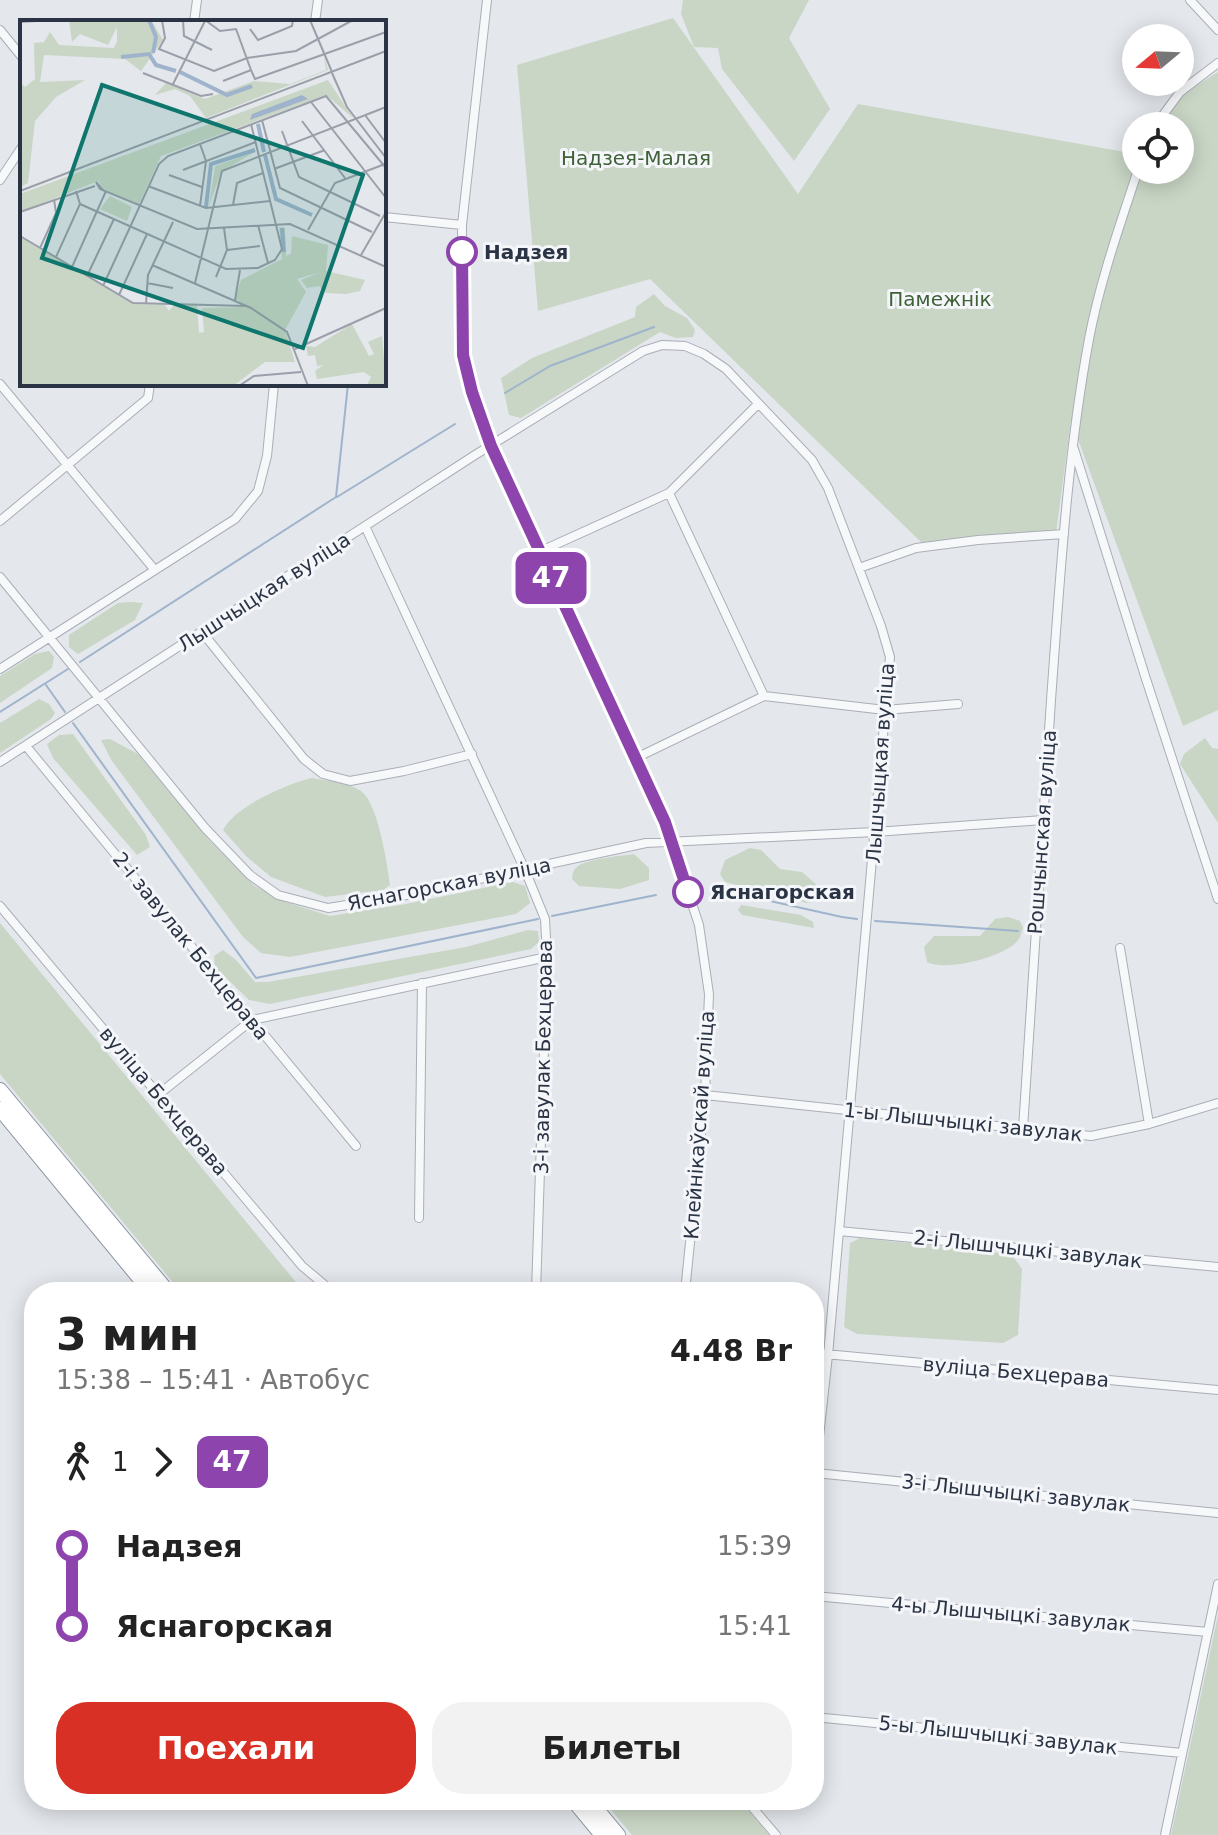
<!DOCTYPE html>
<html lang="ru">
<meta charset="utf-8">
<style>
:root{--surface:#fff;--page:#f2f2f2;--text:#222;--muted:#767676;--accent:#d93025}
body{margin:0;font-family:"DejaVu Sans",sans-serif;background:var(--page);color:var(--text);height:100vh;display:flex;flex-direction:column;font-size:30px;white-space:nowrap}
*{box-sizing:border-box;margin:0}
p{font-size:26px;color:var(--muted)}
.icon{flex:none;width:44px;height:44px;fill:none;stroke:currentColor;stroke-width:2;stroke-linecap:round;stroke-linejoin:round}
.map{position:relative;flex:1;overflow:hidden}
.details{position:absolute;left:24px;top:1282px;width:800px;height:528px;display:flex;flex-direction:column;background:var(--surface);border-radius:32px;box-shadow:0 4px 20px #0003}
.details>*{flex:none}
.badge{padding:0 16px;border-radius:12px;font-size:28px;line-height:52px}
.needle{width:52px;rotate:251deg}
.controls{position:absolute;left:1122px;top:24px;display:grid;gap:16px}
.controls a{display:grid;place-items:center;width:72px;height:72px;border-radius:50%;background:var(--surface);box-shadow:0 4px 20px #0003;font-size:40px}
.map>.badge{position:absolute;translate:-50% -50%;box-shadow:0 0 0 4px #fff}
.legs{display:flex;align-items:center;gap:12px;height:88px;padding:0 32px;font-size:26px}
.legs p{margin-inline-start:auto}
.overview{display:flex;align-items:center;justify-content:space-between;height:136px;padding:0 32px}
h1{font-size:44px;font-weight:700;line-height:60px}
.action{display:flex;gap:16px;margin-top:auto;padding:16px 32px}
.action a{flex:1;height:92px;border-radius:32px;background:var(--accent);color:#fff;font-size:32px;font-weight:700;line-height:92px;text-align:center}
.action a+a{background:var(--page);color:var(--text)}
ul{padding:0 32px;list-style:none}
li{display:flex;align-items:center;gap:28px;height:80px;font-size:30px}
li i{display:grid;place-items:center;width:12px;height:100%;margin:0 10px;background:currentColor}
li i::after{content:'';width:20px;height:20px;margin:-10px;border:6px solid;border-radius:50%;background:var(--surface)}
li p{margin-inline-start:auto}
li:first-child i{background:linear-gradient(#0000 50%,currentColor 0)}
li:last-child i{background:linear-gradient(currentColor 50%,#0000 0)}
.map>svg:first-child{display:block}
.green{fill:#c9d6c5}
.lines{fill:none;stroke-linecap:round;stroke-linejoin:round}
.stream{stroke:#9fb4cc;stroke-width:2}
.minor-casing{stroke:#a9aeb7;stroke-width:10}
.trunk-casing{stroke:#8b94a3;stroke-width:16}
.minor{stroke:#f7f8fa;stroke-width:8}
.trunk{stroke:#fff;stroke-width:14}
.line-1-casing{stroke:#fff;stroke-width:18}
.line-1{stroke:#8e44ad;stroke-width:12}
.stop-1-dot{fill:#fff;stroke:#8e44ad;stroke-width:4}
.labels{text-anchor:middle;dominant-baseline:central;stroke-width:6;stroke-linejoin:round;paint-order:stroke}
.park-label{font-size:20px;fill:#3f6138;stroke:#f4f6f9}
.stop-label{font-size:20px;font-weight:bold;fill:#2b3445;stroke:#f4f6f9;text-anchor:start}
.street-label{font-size:20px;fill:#2b3445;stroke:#f4f6f9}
.inset-river{fill:none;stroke:#9fb4cc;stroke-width:4}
.inset-road{fill:none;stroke:#9a9fa9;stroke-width:2}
.view{fill:#0f766e;fill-opacity:0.15;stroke:#0f766e;stroke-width:4}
.inset-edge{fill:none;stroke:#2b3445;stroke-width:4}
</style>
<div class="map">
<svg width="1218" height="1835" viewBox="0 0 1218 1835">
<rect width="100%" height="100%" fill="#e4e7ec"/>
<path class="green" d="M683,0H809L789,38L830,109L794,161L722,69L718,48L694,47L681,14Z
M673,18L798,194L858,104L1136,154V170H1180V126H1160L1178,100L1194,87L1218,72V710L1183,726L1071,420L1056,533L922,543L650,279L538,311L517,65Z
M654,294L665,306L687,318L695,330L693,337L676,338L660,332L521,418L509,415L501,378L532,358L635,317L636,307Z
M131,602L143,603L135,620L78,654L69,647V635L118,603Z
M49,651L54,657L52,668L0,703V676L35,654Z
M39,699L49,704L55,713L51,719L0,753V723Z
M73,734L146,835L150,847L137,855L53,758L47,744L59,735Z
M1205,738L1212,748L1218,749V823L1180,764L1184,754Z
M110,739L138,754L207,838L255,886L286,902L330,916L406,904L513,882L525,886L530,903L516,914L290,957L261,953L243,937L112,761L101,740Z
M312,778C327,781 348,782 361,791C378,803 387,863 390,885L383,890L325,897L271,877L246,856L223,830C235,806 287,784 312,778Z
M750,848L761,850L780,869L802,872L818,886L820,900L807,903L725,882L720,874L725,860Z
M634,854L649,868V880L620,889L579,886L572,879C573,872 573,870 578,866C588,859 620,856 634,854Z
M741,905L801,915L813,922L814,928L742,915L738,910Z
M1008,917L1020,921L1023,928C1021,932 1021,937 1018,940C1006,957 945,972 927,962L924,947L934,936H980L995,919Z
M0,923L304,1292H181L0,1074Z
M528,930L538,931L539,942L531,949L270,1004L249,1000L215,967L214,956L223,950L236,960L255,982H268L466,947Z
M860,1238L1011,1254L1022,1269L1018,1335L1003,1343L857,1334L844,1327L850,1243Z
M1218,1615V1835H1171Z
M603,1800H739L769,1835H632Z"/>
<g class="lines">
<path class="stream" d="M505,393L550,366L654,327
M337,497L455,424
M80,662L336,497L348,384
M46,685L65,712
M0,712L68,669
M73,723L256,978L538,919
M720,890L842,917L857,919
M552,916L656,895
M875,921L1018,931"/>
<defs>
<path id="minor" d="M487,0L462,225L463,355L472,392L491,446L665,822L699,925L709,994L705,1095L685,1292
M1190,0L1218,30
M194,22L197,0
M315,22L318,0
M0,30L22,57
M1155,126L1180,92L1218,63
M0,180L22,147
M384,217L462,225
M0,384L154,569
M1074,449L1146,679L1218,899
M669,493L764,696
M0,521L148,398L150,384
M365,526L525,870L545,919L547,957L536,1292
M539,552L669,493L758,404
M859,568L916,548L978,540L1064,534
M0,577L205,828L250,875L278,895L328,908L397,897L646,843L875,832L1043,820
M202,632L304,759L323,774L350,781L404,771L472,754
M0,669L235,519L258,491L267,456L274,384
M26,746L356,1146
M636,758L764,696L885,710L958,704
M0,762L475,455L643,351L662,345L685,346L704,354L726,369L812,460L828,488L881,626L890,657L828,1355L814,1482
M0,906L302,1266L333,1292
M1120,948L1149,1124
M159,1094L252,1020L547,957
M705,1095L1091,1136L1149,1124L1218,1103
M1023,1129C1032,986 1041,843 1051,700C1060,579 1067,458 1089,339C1100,281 1120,225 1138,170
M419,1218L422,983
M839,1231L1218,1267
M814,1353L1218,1390
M815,1473L1218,1513
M814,1596L1208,1632
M814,1717L1182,1753
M746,1800L776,1835
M1165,1835L1218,1584"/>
<path id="trunk" d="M0,1090L168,1292
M0,1109L151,1292
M573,1800L602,1835
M589,1800L618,1835"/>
</defs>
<use href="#minor" class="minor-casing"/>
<use href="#trunk" class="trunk-casing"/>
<use href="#minor" class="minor"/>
<use href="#trunk" class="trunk"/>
</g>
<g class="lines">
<defs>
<path id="line-1" d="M462,252L463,355L472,392L491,446L665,822L688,892"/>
</defs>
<use href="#line-1" class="line-1-casing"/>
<use href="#line-1" class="line-1"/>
</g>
<g class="stop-1-dot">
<circle cx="462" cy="252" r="14"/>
<circle cx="688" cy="892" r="14"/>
</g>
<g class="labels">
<g class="park-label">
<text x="636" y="158">Надзея-Малая</text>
<text x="940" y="299">Памежнік</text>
</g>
<g class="stop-label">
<text x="484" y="252">Надзея</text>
<text x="710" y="892">Яснагорская</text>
</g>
<g class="street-label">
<text transform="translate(264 592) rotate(-33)">Лышчыцкая вуліца</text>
<text transform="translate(880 763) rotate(-86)">Лышчыцкая вуліца</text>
<text transform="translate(1042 832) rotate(-86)">Рошчынская вуліца</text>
<text transform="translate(449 884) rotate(-11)">Яснагорская вуліца</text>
<text transform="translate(191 946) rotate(51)">2-і завулак Бехцерава</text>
<text transform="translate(543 1057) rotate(-89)">3-і завулак Бехцерава</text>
<text transform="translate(164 1101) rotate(50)">вуліца Бехцерава</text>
<text transform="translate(963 1122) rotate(6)">1-ы Лышчыцкі завулак</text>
<text transform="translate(699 1125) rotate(-86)">Клейнікаўскай вуліца</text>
<text transform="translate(1028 1249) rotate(6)">2-і Лышчыцкі завулак</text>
<text transform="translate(1016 1372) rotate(5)">вуліца Бехцерава</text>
<text transform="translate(1016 1493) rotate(6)">3-і Лышчыцкі завулак</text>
<text transform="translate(1011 1614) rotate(5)">4-ы Лышчыцкі завулак</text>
<text transform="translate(998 1735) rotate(6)">5-ы Лышчыцкі завулак</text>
</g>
</g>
<g transform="translate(20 20)">
<rect width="366" height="366" fill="#e4e7ec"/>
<path d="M49,0H131L143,20L121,51L105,39L24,35L20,62L65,60L36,77L15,101L8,163L0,167V63L5,67L15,59L14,23L24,22L30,12L39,25L94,28L97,21V7L88,25L60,14L52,22ZM304,36L308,50L186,98L170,76L155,69L135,75L146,63L185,79L234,61L270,64L306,50ZM308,60L333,98L306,75L141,136L119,184L85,170L78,161L0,192V174ZM233,133L201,152L189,186L195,146ZM90,176L112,187L107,201L80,189ZM259,207L265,208L266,236L271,234L272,216L308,225L306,251L345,260L340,271L326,274L306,273L299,266L287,268L281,260L301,252L277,259L286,272L265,310L275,342H245L213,366H0V217L113,284L145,285L149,291L153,286L177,285L179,313L184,312L182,288L229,287L215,279L221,260L262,239ZM332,304L349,336L354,334L348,322L362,316L366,366L347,365L351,357L344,352L297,359L295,351L303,345L297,346L295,335L288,336L286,326L295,327Z" fill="#c9d6c5"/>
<path d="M282,75L288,79L230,100L232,94Z" fill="#9fb4cc"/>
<path class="inset-river" d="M129,0L136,17L133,33M101,37L129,34L136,45L156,51M160,52L207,75L232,66M238,104L244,132M245,135L256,179L292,195M186,187L191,144L235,130M262,208L264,232"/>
<path class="inset-road" d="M142,0L145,18L139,29L194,51L227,38L276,31L333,0M163,0L164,16L192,30M185,0L200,11L216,9L231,50M290,0L312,52M0,2L33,0M230,9L238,20L272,6L273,0M123,53L181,76L193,74M312,53L327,87L366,138M203,61L231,50L235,59L366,12M153,64L185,1M291,82L366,178M345,95L366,123M242,100L260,168L352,212M282,101L325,158M262,111L279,157L360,196M180,124L186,141L180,186M254,149L305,130M163,150L236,122M149,155L182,167M128,166L186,188L250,181M0,171L366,31M84,171L76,162L80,169L177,209L270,204L366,247M60,184L206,249L238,248L255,240L262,229L231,104M213,185L217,163L243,153M0,192L75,166M238,205L248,243M288,210L315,163L365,144M0,216L113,283L227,286M20,228L36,193L34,179M207,230L240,226M341,235L366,192M36,237L60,184L56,171M132,245L231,288L267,312L288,366M52,247L86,171M67,256L94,199M196,257L207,230L204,208M127,263L153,268M175,263L202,151L366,87M83,266L139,144L148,136L306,76L366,148M99,275L127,214M215,280L220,250M126,284L128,255L153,202M275,329L366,288M219,366L234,356L281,352"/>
<path class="view" d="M82,65L343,155L283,328L22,238Z"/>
<rect width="366" height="366" class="inset-edge"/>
</g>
</svg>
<div class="controls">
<a><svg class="needle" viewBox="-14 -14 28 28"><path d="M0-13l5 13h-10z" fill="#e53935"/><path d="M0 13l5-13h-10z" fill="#767676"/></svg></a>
<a><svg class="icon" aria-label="locate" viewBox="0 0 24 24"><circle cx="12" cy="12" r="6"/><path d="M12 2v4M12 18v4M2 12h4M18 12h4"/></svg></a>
</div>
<b class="badge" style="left:551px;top:578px;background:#8e44ad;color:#fff">47</b>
<section class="details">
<div class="overview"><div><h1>3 мин</h1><p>15:38 – 15:41 · Автобус</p></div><b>4.48 Br</b></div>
<div class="legs"><svg class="icon" aria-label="walk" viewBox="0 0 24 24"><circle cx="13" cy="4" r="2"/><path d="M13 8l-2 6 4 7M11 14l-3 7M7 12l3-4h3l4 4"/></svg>1<svg class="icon" aria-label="forward" viewBox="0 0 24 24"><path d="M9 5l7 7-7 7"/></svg><b class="badge" style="background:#8e44ad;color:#fff">47</b></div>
<ul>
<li><i style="color:#8e44ad"></i><b>Надзея</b><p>15:39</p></li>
<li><i style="color:#8e44ad"></i><b>Яснагорская</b><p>15:41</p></li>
</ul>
<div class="action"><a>Поехали</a><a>Билеты</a></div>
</section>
</div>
